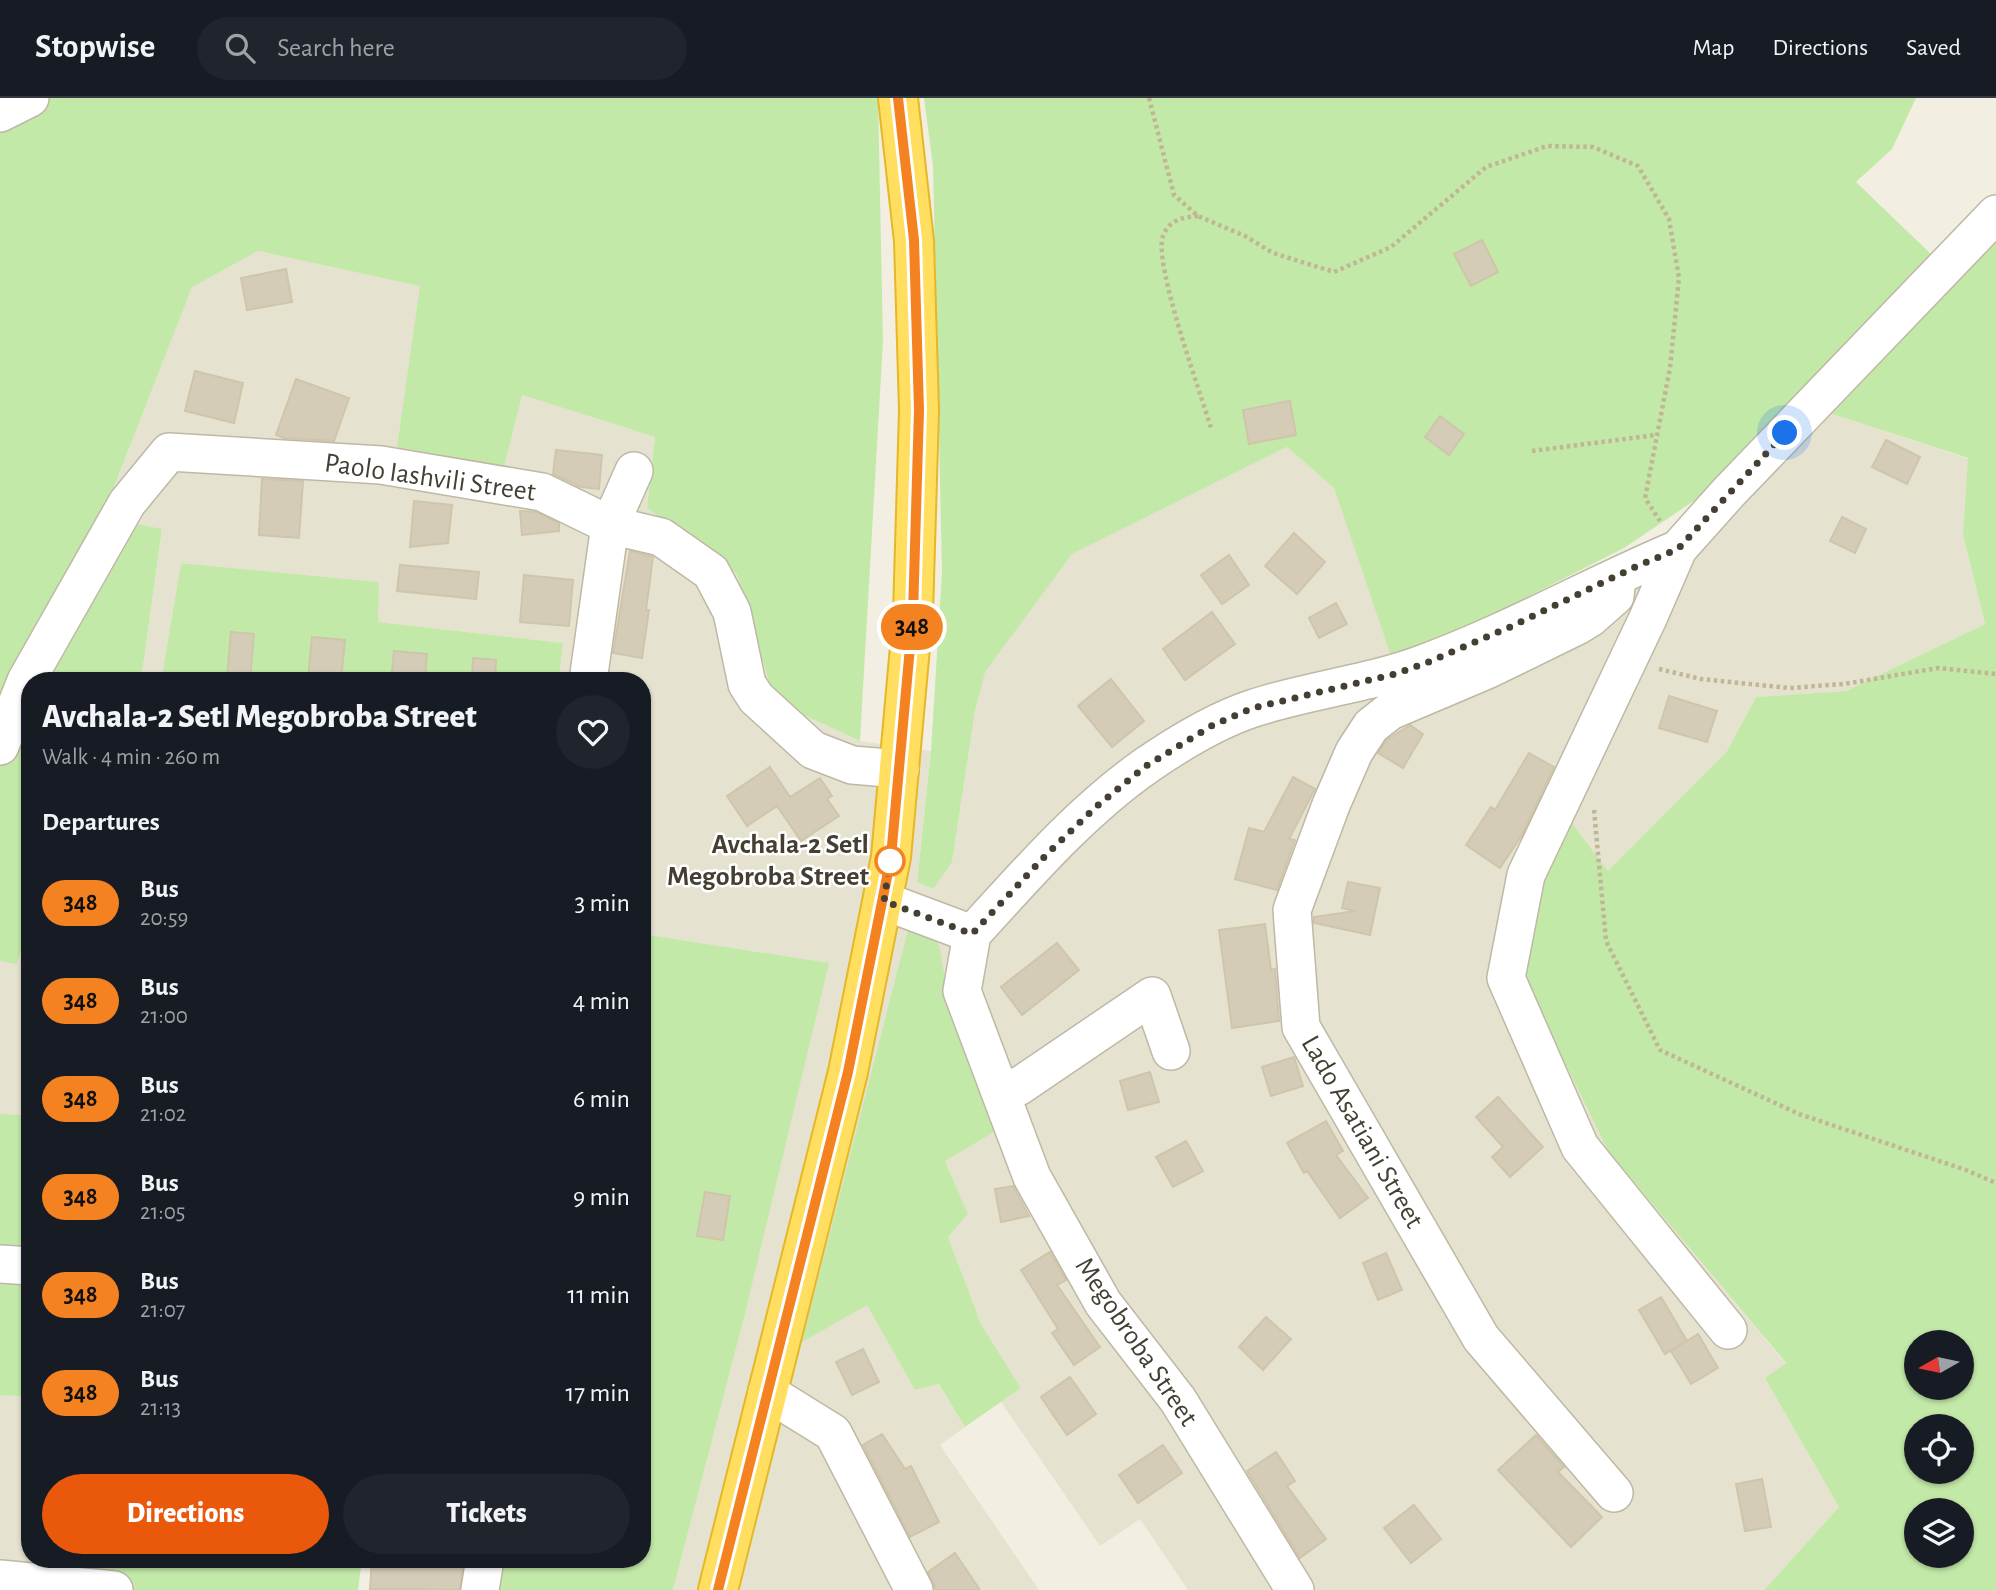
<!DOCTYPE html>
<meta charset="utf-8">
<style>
:root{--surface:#171b24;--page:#20242c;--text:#f1f3f6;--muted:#9ea1a6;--line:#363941;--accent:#ea580c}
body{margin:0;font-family:"Alegreya Sans",sans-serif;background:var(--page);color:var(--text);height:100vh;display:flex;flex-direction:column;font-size:26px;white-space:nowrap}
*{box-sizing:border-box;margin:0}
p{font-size:23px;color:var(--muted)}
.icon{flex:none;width:38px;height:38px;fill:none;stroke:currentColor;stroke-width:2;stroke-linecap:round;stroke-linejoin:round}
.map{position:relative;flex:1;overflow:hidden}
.sheet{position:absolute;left:21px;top:574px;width:630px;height:896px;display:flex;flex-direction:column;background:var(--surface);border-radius:28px;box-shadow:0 2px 5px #0004}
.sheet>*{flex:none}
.badge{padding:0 14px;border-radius:23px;font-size:24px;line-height:46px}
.needle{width:46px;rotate:261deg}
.tools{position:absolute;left:1904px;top:1232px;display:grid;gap:14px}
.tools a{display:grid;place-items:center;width:70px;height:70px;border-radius:50%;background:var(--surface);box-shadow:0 2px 5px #0004;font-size:35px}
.you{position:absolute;width:35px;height:35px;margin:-18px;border:5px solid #fff;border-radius:50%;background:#1a73e8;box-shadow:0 0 0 10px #1a73e833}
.map>.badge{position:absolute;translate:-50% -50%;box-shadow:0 0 0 4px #fff}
h2{padding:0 21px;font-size:26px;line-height:63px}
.round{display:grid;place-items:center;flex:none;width:74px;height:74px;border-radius:37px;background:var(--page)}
.head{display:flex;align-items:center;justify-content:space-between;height:119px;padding:0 21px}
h1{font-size:33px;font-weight:800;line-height:52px}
.button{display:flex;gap:14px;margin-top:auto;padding:14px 21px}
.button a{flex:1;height:80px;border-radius:42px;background:var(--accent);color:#fff;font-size:28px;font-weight:800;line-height:80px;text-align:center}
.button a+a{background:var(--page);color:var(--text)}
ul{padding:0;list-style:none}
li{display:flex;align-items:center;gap:21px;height:98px;padding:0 21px}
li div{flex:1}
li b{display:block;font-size:26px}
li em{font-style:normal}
li .badge{min-width:77px;font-weight:700;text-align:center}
header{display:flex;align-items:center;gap:42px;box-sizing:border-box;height:98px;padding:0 35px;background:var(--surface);border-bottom:2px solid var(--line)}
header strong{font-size:33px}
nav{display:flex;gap:38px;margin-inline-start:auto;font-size:24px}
.search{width:490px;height:63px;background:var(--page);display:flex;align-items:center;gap:18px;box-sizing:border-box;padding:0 24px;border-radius:38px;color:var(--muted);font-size:26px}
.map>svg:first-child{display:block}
.residential{fill:#e6e2d0}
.green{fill:#c3e9a8;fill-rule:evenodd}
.building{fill:#d4ccb7;stroke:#cfc5aa;stroke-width:2}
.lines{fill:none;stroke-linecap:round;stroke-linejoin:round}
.minor-casing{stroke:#beb8a4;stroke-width:40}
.highway-casing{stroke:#e5b729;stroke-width:42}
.path{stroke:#c0b695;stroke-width:4.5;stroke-dasharray:3.5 3.5;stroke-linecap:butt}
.minor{stroke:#fff;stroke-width:37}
.highway{stroke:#ffde60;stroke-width:38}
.line-casing{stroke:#fff;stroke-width:16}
.line{stroke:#f58220;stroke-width:10}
.walk{stroke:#443f32;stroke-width:7;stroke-dasharray:0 12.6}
.stop-dot{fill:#fff;stroke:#f58220;stroke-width:3.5}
.labels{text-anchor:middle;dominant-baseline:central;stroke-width:5;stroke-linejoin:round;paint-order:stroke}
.street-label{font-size:28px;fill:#443f32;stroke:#fff}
.stop-label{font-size:28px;font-weight:bold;fill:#443f32;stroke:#fff;text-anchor:end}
</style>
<header>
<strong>Stopwise</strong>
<div class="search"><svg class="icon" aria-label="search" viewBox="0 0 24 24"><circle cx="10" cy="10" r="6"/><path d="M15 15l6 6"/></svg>Search here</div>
<nav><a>Map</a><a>Directions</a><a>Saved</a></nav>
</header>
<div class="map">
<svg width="1996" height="1492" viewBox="0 0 1996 1492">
<rect width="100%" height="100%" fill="#f2efe2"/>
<path class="residential" d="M258,153L421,188L397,349L522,297L655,339L647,410L737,476L775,604L860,643L931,653L917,784L932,791L952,764L975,613L984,574L1072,456L1287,349L1334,390L1394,566L1572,478L1597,516L1826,314L1969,361L1963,436L1985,526L1846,593L1756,599L1727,653L1608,773L1568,721L1540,919L1570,975L1608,1053L1786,1266L1765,1280L1839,1409L1764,1492H1188L1140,1421L1100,1448L1001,1304L1021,1290L981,1226L948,1139L968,1116L945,1063L911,821L803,1243L867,1206L915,1292L939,1286L965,1329L940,1347L1039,1492H673L745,1216L828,865L642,836V583H559L563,545L377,524L379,484L181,465L161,583H141L162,432L102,421L192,188Z
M30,826V1017L0,1016V863L18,865Z
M0,1297L30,1299V1461H43L39,1492H0Z"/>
<path class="green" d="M0,0H878L883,243L860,643L775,604L737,476L647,410L655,339L522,297L504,369L397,349L420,188L258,153L192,189L102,420L162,431L141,583H30V826L17,866L0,863Z
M924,0H1916L1892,51L1856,84L1933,158L1996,133V1492H1764L1839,1409L1765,1280L1786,1265L1608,1053L1570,975L1540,919L1521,869L1538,783L1568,720L1608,773L1727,653L1756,599L1846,593L1985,526L1963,436L1968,360L1826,314L1624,450L1394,567L1334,390L1287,349L1072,456L985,574L975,613L952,764L933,791L917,784L931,653L942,474L933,68ZM1916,1244H1962V1290H1916ZM1916,1328H1962V1374H1916ZM1916,1412H1962V1458H1916Z
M181,465L379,484L378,524L563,545L559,583H161Z
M911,820L926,827L939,847L947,892L999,1031L945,1063L968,1116L948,1139L981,1226L1021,1290L965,1329L939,1286L915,1292L867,1207L802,1244Z
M642,836L829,865L745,1216L673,1492H499L504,1461H642Z
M0,1016L30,1017V1299L0,1297Z
M43,1461H362L358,1492H39Z"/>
<path class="building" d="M1482,142L1498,174L1471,188L1454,156Z
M286,171L292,204L247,212L241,180Z
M195,273L243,285L234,325L185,313Z
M296,281L349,300L334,343L284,340L276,337Z
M1290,303L1296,337L1249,346L1243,312Z
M1440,318L1464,336L1449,357L1425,339Z
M1886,342L1920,359L1907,386L1872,369Z
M556,352L602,357L599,391L581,389L553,376Z
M262,381L303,383L299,440L259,437Z
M414,403L452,407L448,445L410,449Z
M520,413L536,414L559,425V433L522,437Z
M1842,419L1866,431L1855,455L1830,443Z
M1294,435L1325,464L1297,496L1265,468Z
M630,453L653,459L646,512H649L642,560L613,555Z
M1229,457L1249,487L1222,506L1201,477Z
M400,467L479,474L476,501L397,493Z
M524,477L573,482L569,528L520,524Z
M1336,505L1347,526L1319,540L1309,520Z
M1212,514L1235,546L1185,582L1163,551Z
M231,534L254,536L250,582L227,580Z
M312,539L345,542L341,583L308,581Z
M394,553L427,556L425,583H391Z
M473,560L496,562L495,583H472Z
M1111,581L1144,623L1112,649L1078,608Z
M1669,598L1717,613L1707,644L1659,630Z
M1410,627L1423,636L1403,670L1378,655L1387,642Z
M1529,655L1554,669L1522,737L1500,770L1466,747L1491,709L1495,712Z
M770,669L790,699L820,680L832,698L827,701L839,718L801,743L777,708L747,728L727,698Z
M1293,679L1315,691L1289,741L1295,742L1277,792L1235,781L1249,730L1264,734Z
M1348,784L1380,790L1370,837L1314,825V819L1355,813L1342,810Z
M1265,826L1271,872L1275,871L1279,923L1232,930L1219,832Z
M1057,845L1079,872L1022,917L1001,889Z
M1294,959L1303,988L1271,998L1262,969Z
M1150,974L1159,1004L1128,1012L1120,983Z
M1498,999L1543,1049L1510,1079L1492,1059L1503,1049L1476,1019Z
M1326,1023L1343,1053L1336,1057L1368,1100L1340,1120L1307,1073L1304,1075L1287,1045Z
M1186,1043L1203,1073L1173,1089L1156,1059Z
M1013,1088L1029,1118L1001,1124L995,1091Z
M705,1094L730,1098L723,1142L697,1138Z
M1050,1154L1066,1182L1057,1187L1100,1249L1074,1267L1052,1235L1058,1231L1021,1172Z
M1386,1155L1402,1192L1378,1202L1363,1165Z
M1661,1199L1687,1243L1698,1236L1718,1270L1691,1286L1671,1253L1686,1243L1665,1256L1639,1212Z
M1266,1219L1291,1241L1263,1272L1239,1249Z
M863,1251L879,1284L852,1297L836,1264Z
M1070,1279L1096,1316L1067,1337L1041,1299Z
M882,1336L905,1371L911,1368L939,1424L910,1439L863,1347Z
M1536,1337L1564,1369L1558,1374L1602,1419L1571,1449L1498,1372Z
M1163,1347L1182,1375L1138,1405L1119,1377Z
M1276,1354L1295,1383L1287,1388L1326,1441L1300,1460L1247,1373Z
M1762,1381L1771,1429L1745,1433L1736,1386Z
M1414,1407L1441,1441L1411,1465L1384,1430Z
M955,1455L980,1492H936L928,1474Z
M372,1461H464L460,1492L370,1491Z"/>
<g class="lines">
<defs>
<path id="minor" d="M0,15L30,0
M588,583L610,427L634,373
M0,648L26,583L127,405L169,354L381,367L542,394L610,427L661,439L711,474L732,514L747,586L756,600L813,652L852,667L900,671
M884,803L972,836L962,893L1032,1079L1103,1205L1178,1302L1295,1492
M972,836C1026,777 1081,713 1147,667C1179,645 1217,622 1254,610C1309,592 1368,586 1422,566C1510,534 1592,487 1678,451
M998,989H1018L1152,898L1171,953
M0,1166L30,1168
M1728,1232L1580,1049L1506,880L1526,777L1648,520L1678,451L1728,395L1996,116
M767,1294L833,1335L914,1492
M1614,1395L1481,1240L1301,929L1292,812L1331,707L1354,654L1371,628L1390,613L1489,571L1577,528L1590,520L1615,498L1617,479
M0,1481L114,1492
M480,1492L485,1461"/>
<path id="highway" d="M718,1492L848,974L891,759L913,516L919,312L914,143L898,0"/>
</defs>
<use href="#minor" class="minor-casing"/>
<use href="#highway" class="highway-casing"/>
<path class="path" d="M1149,0L1174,97L1198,118L1245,138L1273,155L1334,174L1391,149L1486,69L1547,48L1593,49L1638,68L1669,121L1679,180L1670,270L1645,400L1660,423
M1198,118C1183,119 1169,122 1163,138C1153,165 1201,296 1211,330
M1532,353L1656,337
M1659,571L1701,581L1789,590L1844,586L1938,570L1996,576
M1594,712L1606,843L1660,952L1799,1016L1966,1072L1996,1085"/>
<use href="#minor" class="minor"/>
<use href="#highway" class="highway"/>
</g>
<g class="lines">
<defs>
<path id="line" d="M718,1492L848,974L891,759L913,516L919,312L914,142L898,0"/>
</defs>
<use href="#line" class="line-casing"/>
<use href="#line" class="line"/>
<path class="walk" d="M890,763L884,803L972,836L1046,757L1097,708L1146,668L1213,627L1253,610L1395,576L1426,565L1510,529L1635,469L1678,451L1785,335"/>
</g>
<circle class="stop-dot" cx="890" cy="763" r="14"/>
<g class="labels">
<g class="street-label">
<text transform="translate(430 380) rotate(8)">Paolo Iashvili Street</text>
<text transform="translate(1362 1034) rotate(60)">Lado Asatiani Street</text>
<text transform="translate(1136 1244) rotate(56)">Megobroba Street</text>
</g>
<g class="stop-label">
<text x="869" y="747">Avchala-2 Setl<tspan x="869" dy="32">Megobroba Street</tspan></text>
</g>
</g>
</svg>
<div class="tools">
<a><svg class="needle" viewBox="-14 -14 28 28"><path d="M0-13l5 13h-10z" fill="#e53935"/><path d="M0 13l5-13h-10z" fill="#9ea1a6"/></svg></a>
<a><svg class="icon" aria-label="locate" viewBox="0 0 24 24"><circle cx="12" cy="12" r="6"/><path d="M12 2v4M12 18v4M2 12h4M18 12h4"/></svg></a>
<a><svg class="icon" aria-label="layers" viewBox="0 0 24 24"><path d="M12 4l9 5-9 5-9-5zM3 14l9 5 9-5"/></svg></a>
</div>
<div class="you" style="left:1785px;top:335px"></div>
<b class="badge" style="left:912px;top:529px;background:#f58220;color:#111">348</b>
<section class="sheet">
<div class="head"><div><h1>Avchala-2 Setl Megobroba Street</h1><p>Walk · 4 min · 260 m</p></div><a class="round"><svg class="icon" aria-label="heart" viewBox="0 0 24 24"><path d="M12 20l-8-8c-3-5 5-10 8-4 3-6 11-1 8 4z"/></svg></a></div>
<h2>Departures</h2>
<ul>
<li><span class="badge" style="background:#f58220;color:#111">348</span><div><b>Bus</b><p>20:59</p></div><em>3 min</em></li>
<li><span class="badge" style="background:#f58220;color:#111">348</span><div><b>Bus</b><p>21:00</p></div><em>4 min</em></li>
<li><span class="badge" style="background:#f58220;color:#111">348</span><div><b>Bus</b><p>21:02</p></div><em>6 min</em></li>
<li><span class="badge" style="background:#f58220;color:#111">348</span><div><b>Bus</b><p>21:05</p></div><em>9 min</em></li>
<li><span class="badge" style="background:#f58220;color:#111">348</span><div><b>Bus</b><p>21:07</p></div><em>11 min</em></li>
<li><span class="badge" style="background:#f58220;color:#111">348</span><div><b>Bus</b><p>21:13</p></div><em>17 min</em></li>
</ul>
<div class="button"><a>Directions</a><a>Tickets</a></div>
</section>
</div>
